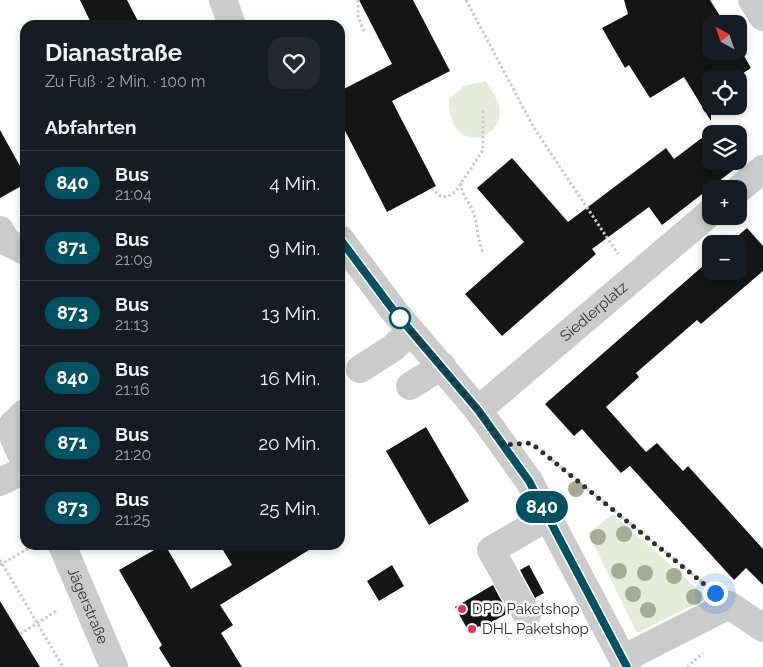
<!DOCTYPE html>
<html lang="de">
<meta charset="utf-8">
<style>
:root{--surface:#171b24;--page:#242831;--text:#f1f3f6;--muted:#9ea1a6;--line:#363941}
body{margin:0;font-family:Raleway,sans-serif;background:var(--page);color:var(--text);height:100vh;display:flex;flex-direction:column;font-size:19px;white-space:nowrap}
*{box-sizing:border-box;margin:0}
p{font-size:16px;color:var(--muted)}
.icon{flex:none;width:28px;height:28px;fill:none;stroke:currentColor;stroke-width:2;stroke-linecap:round;stroke-linejoin:round}
.map{position:relative;flex:1;overflow:hidden}
.panel{position:absolute;left:20px;top:20px;width:325px;height:530px;display:flex;flex-direction:column;background:var(--surface);border-radius:15px;box-shadow:0 2px 8px #0003}
.panel>*{flex:none}
.badge{padding:0 10px;border-radius:16px;font-size:18px;line-height:32px}
.needle{width:32px;rotate:320deg}
.controls{position:absolute;left:702px;top:15px;display:grid;gap:10px}
.controls a{display:grid;place-items:center;width:45px;height:45px;border-radius:10px;background:var(--surface);box-shadow:0 2px 8px #0003;font-size:25px}
.you{position:absolute;width:25px;height:25px;margin:-12px;border:4px solid #fff;border-radius:50%;background:#1a73e8;box-shadow:0 0 0 8px #1a73e833}
.map>.badge{position:absolute;translate:-50% -50%;box-shadow:0 0 0 2px #fff}
h2{padding:0 25px;font-size:19px;line-height:45px}
.round{display:grid;place-items:center;flex:none;width:52px;height:52px;border-radius:15px;background:var(--page)}
.headline{display:flex;align-items:center;justify-content:space-between;height:85px;padding:0 25px}
h1{font-size:24px;font-weight:700;line-height:38px}
ul{padding:0;list-style:none}
li{display:flex;align-items:center;gap:15px;height:65px;padding:0 25px;border-top:1px solid var(--line)}
li div{flex:1}
li b{display:block;font-size:19px}
li em{font-style:normal}
li .badge{min-width:55px;font-weight:700;text-align:center}
.map>svg:first-child{display:block}
.green{fill:#e6ebdc}
.building{fill:#151515}
.lines{fill:none;stroke-linecap:round;stroke-linejoin:round}
.path{stroke:#cbcbcb;stroke-width:3;stroke-dasharray:2.5 2.5;stroke-linecap:butt}
.minor{stroke:#cbcbcb;stroke-width:28}
.tree{fill:#a3ad94}
.line-casing{stroke:#fff;stroke-width:11}
.line{stroke:#005262;stroke-width:8}
.walk{stroke:#2e2e2e;stroke-width:5;stroke-dasharray:0 9}
.stop-dot{fill:#fff;stroke:#005262;stroke-width:2.5}
.poi-dot{fill:#e53057;stroke:#fff;stroke-width:2}
.labels{text-anchor:middle;dominant-baseline:central;stroke-width:5;stroke-linejoin:round;paint-order:stroke}
.street-label{font-size:15px;fill:#2e2e2e;stroke:#fff}
.poi-label{font-size:15px;fill:#2e2e2e;stroke:#fff;text-anchor:start}
</style>
<div class="map">
<svg width="763" height="667" viewBox="0 0 763 667">
<rect width="100%" height="100%" fill="#fff"/>
<path class="green" d="M486,81C490,89 497,97 499,106C507,140 448,158 449,99L464,86Z
M613,514L708,598L637,633L588,533Z"/>
<path class="building" d="M80,0H127L140,25H92Z
M359,0H413L450,71L392,101L436,186L387,212L340,121V91L392,64Z
M624,0H710L725,24H711V51H739V47L751,68L734,79H711V121L684,77L650,98L629,65L625,68L602,28L628,14Z
M0,130L25,175V184L0,198Z
M711,131V161H745L662,225L649,207L592,249L596,254L502,336L465,294L524,242L477,188L512,158L568,222L666,148L674,159Z
M747,228L763,246V271L701,324L697,320L636,373L639,377L606,407L646,452L657,443L683,471L688,466L763,549V585L746,568L734,580L630,466L635,462L621,473L582,429L574,436L545,404L711,259V271H739V244H728Z
M426,427L469,501L429,525L386,451Z
M163,545H165L191,589L232,565L220,545H317L220,605L233,625L221,633L242,667H171L159,648L162,645L119,570Z
M392,565L404,586L379,601L367,581Z
M529,565L544,593L535,598L520,570Z
M493,585L508,613L481,628L480,626L469,632L455,607Z
M0,601L40,667H0Z"/>
<g class="lines">
<path class="path" d="M358,0V17L364,32
M466,0L534,128L618,254
M461,183C461,194 468,200 472,209C478,223 477,239 483,252
M432,188L440,196L447,197L456,191L483,150V109
M552,460L706,585
M0,560L63,667
M0,565L34,545
M20,634L58,610
M687,667L703,653"/>
<g class="minor">
<path d="M223,0L232,25"/>
<path d="M752,0L763,17"/>
<path d="M739,189L763,169"/>
<path d="M0,230L7,242L25,251"/>
<path d="M340,239L394,311L478,410L529,481L627,667"/>
<path d="M360,369L393,348L411,331"/>
<path d="M410,386L442,366"/>
<path id="s1" d="M478,410L711,212"/>
<path d="M25,413L13,424L14,438L25,463"/>
<path d="M0,482L25,470"/>
<path id="s2" d="M62,545L114,667"/>
<path d="M527,615L491,550L548,517"/>
<path d="M623,659L729,605L763,628"/>
</g>
</g>
<g class="tree">
<circle cx="576" cy="489" r="8"/>
<circle cx="624" cy="534" r="8"/>
<circle cx="598" cy="537" r="8"/>
<circle cx="619" cy="571" r="8"/>
<circle cx="645" cy="573" r="8"/>
<circle cx="674" cy="576" r="8"/>
<circle cx="633" cy="594" r="8"/>
<circle cx="694" cy="597" r="8"/>
<circle cx="648" cy="610" r="8"/>
</g>
<g class="lines">
<defs>
<path id="line" d="M340,239L394,311L478,410L529,481L627,667"/>
</defs>
<use href="#line" class="line-casing"/>
<use href="#line" class="line"/>
<path class="walk" d="M400,318L478,410L503,445L531,443L715,593"/>
</g>
<circle class="stop-dot" cx="400" cy="318" r="10"/>
<g class="poi-dot">
<circle cx="462" cy="609" r="5"/>
<circle cx="472" cy="629" r="5"/>
</g>
<g class="labels">
<g class="street-label">
<text stroke="none"><textPath href="#s1" startOffset="152">Siedlerplatz</textPath></text>
<text stroke="none"><textPath href="#s2" startOffset="66">Jägerstraße</textPath></text>
</g>
<g class="poi-label">
<text x="472" y="609">DPD Paketshop</text>
<text x="482" y="629">DHL Paketshop</text>
</g>
</g>
</svg>
<div class="controls">
<a><svg class="needle" viewBox="-14 -14 28 28"><path d="M0-13l5 13h-10z" fill="#e53935"/><path d="M0 13l5-13h-10z" fill="#9ea1a6"/></svg></a>
<a><svg class="icon" aria-label="locate" viewBox="0 0 24 24"><circle cx="12" cy="12" r="6"/><path d="M12 2v4M12 18v4M2 12h4M18 12h4"/></svg></a>
<a><svg class="icon" aria-label="layers" viewBox="0 0 24 24"><path d="M12 4l9 5-9 5-9-5zM3 14l9 5 9-5"/></svg></a>
<a>+</a>
<a>−</a>
</div>
<div class="you" style="left:715px;top:593px"></div>
<b class="badge" style="left:542px;top:507px;background:#005262;color:#fff">840</b>
<section class="panel">
<div class="headline"><div><h1>Dianastraße</h1><p>Zu Fuß · 2 Min. · 100 m</p></div><a class="round"><svg class="icon" aria-label="heart" viewBox="0 0 24 24"><path d="M12 20l-8-8c-3-5 5-10 8-4 3-6 11-1 8 4z"/></svg></a></div>
<h2>Abfahrten</h2>
<ul>
<li><span class="badge" style="background:#005262;color:#fff">840</span><div><b>Bus</b><p>21:04</p></div><em>4 Min.</em></li>
<li><span class="badge" style="background:#005262;color:#fff">871</span><div><b>Bus</b><p>21:09</p></div><em>9 Min.</em></li>
<li><span class="badge" style="background:#005262;color:#fff">873</span><div><b>Bus</b><p>21:13</p></div><em>13 Min.</em></li>
<li><span class="badge" style="background:#005262;color:#fff">840</span><div><b>Bus</b><p>21:16</p></div><em>16 Min.</em></li>
<li><span class="badge" style="background:#005262;color:#fff">871</span><div><b>Bus</b><p>21:20</p></div><em>20 Min.</em></li>
<li><span class="badge" style="background:#005262;color:#fff">873</span><div><b>Bus</b><p>21:25</p></div><em>25 Min.</em></li>
</ul>
</section>
</div>
